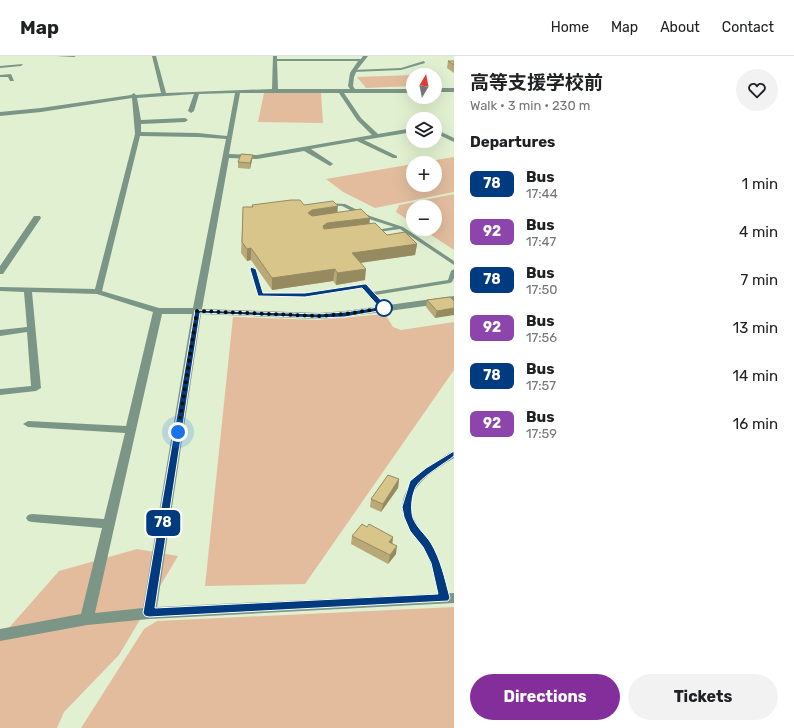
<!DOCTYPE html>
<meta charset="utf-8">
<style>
:root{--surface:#fff;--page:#f2f2f2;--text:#202124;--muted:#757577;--line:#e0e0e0;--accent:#842e9c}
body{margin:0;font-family:Rubik,"Noto Sans JP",sans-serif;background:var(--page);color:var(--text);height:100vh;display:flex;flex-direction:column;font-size:15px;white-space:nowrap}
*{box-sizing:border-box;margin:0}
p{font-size:13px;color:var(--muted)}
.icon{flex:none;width:22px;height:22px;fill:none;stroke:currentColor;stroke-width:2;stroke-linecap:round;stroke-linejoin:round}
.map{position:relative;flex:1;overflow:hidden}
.details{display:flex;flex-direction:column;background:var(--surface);width:340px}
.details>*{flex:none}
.badge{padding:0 8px;border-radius:6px;font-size:14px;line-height:26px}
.needle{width:26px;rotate:10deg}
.controls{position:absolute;left:406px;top:12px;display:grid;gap:8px}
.controls a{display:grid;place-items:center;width:36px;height:36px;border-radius:50%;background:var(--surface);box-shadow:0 4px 16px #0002;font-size:20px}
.you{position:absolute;width:20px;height:20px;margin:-10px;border:3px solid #fff;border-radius:50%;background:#1a73e8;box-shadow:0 0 0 6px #1a73e833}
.map>.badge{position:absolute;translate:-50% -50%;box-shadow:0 0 0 2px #fff}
h2{padding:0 16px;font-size:15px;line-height:36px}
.round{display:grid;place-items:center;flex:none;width:42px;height:42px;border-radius:21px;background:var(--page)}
.summary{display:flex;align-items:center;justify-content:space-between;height:68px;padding:0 16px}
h1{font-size:19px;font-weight:700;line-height:30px}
.action{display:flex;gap:8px;margin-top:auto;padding:8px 16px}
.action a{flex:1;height:46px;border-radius:24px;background:var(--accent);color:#fff;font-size:16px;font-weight:700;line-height:46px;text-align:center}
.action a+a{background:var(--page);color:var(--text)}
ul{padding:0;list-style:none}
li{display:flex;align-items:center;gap:12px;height:48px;padding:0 16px}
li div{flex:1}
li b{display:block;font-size:15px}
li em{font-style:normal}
li .badge{min-width:44px;font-weight:700;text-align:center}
header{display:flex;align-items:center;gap:24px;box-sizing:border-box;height:56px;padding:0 20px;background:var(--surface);border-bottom:1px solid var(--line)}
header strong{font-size:19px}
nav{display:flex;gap:22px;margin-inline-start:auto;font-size:14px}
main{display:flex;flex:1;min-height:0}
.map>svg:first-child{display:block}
.green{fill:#e2bc9d}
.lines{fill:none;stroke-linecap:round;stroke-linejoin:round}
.lane{fill:#7b9587;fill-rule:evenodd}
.street{fill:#7b9587;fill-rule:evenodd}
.wall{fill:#b9a977}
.shaded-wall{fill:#968a61}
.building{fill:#d7c58a;stroke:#968a61}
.line{fill:#003b80;stroke:#fff}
.walk{stroke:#090e04;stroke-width:4;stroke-dasharray:0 7.2}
.stop-dot{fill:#fff;stroke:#003b80;stroke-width:2}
</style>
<header>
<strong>Map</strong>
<nav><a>Home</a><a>Map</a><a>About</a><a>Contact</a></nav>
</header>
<main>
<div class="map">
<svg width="454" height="672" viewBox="0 0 454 672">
<rect width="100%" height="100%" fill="#e1f0d0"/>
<path class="green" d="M413,19V30L366,32L357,21Z
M264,37H321L323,67L258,66Z
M454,101V136L375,152L343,136L326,123L413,108V129H435V107H418Z
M454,138V194L422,173H435V151H413V167L396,156L399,149Z
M385,258L393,271L401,274L454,266V314L305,528L205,530L233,261L318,264Z
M137,493L178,500L119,599L64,656L57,672H0V582L59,515Z
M454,551V672H81L144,573L157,565Z"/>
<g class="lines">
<path class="lane" d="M424,5L425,7L401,14L353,16L351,15L353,14L401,12Z
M325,147L345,148L370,160L403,171L454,205V209L400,173L371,177V175L394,171L366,162L342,150L327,149H325Z
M253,211L256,213L263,237H305L364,228L366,229L373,236L448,224L451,215L454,213V222L452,226L450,227L375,239L387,252L384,254L382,253L363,232L305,241L259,240L250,213Z
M454,395V402C431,416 398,435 416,467C421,477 429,485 434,495C442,510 445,526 449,542L447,545L444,546L441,545L439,542C436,527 433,512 427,498C421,485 410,476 405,464C395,437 417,418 438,405C443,401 448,397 454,395Z"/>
<path class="street" d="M56,0H76L74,1Z
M152,0H156L166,37L272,33L273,0H277V3H361L363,0H368L357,14L354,21L353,30L355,33H413V37H344L361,62L378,78L413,72V76L364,84L397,100V102H393L357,85L311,93L332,107L333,108L330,110L304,95L257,103L229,102L202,253L319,257L345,255L454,240V246L345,261L319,263L201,258L157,551L454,537V547L149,563L87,569L0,585V573L81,558L102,472L32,466L28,465L26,462L28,459L32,458L104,463L125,377L28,371L23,368L28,365L126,370L153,256L97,238L32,236L41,332L36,335L0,339V333L31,330L27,276L0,280V274L27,271L24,236L0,235V231L95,233L135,78L132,42L41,56L0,60V56L41,52L131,39L134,37L136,39L161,37ZM277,5H358L350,17L348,30L350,33H278ZM235,37L227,80L198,77L141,76V68L185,66L188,64L185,62L141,64L137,42L194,38L188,55L191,57L194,55L199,38ZM240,37H339L357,64L372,79L257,99L229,98ZM140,80L198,81L226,83L193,252H159L102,235ZM162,258H192L143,552L95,557Z
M23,8L21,10L0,12V10Z
M11,18L14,25H10L8,21H0V19Z
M435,32H454V36H435Z
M435,73L454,82V86L435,77Z
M34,160H40L41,162L3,218H0V210Z"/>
</g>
<path class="wall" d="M448,5H454V17L447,12Z
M253,99L252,104L250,113L238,112V106Z
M252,149H304L338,157L369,167L387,179L417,188L415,199L361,207L365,224L336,229L333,225L272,234L251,204L247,205L241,197L243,151H252Z
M450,241L435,262L426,251L427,244Z
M399,423L398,432L381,456L370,451L371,443Z
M367,471L393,481L392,487L396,498L388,508L351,488L352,480Z"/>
<path class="shaded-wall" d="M253,99L252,104L250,113V107Z
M338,150L337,161L311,165L308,157L312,154Z
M370,162L369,173L322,181L323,170L327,167Z
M417,188L415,199L351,208L352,197Z
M251,192V204L247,205V193Z
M335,213L333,225L272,234V222Z
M366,213L365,224L336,229L337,217Z
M454,252V259L435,262L437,255Z
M399,423L398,432L381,456L383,448Z
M393,481L392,489L389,486Z
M397,490L396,498L388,508L390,499Z"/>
<path class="building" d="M448,5H454V9Z
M241,98L253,99L250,107L238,106Z
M291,144H300L304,149L333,145L338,150L312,154L308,157L312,160L361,153L370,162L327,167L323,170L324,173L375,167L387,179L405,176L417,188L352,197L366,213L337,217L335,213L272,222L251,192L247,193L242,186L243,151H253L252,149Z
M450,241L454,245V252L437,255L427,244Z
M388,419L399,423L383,448L371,443Z
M362,468L367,471L369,468L393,481L389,486L397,490L390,499L352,480Z"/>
<path class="line" d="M251,211L256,213L263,237H305L364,228H366L388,252L384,254L345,261L318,262L200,257L155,552L438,538L431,507L423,491L410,475L404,461L402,451L410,425L426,412L454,395V400C447,406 423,420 417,429C412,437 410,452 413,462C417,472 425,478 431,487C441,504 445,523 450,542L448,545L149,561L145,560L143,557L195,254L318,258L345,256L379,251L362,232L305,241L258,240L250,213Z"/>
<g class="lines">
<path class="walk" d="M178,376L197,255L318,260L345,258L384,252"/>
</g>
<circle class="stop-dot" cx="384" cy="252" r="8"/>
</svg>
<div class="controls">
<a><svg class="needle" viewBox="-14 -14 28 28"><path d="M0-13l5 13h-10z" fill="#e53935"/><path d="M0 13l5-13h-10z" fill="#757577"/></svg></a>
<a><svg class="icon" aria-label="layers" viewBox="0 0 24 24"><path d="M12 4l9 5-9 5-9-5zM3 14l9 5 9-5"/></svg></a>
<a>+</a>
<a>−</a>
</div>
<div class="you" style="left:178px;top:376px"></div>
<b class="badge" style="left:163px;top:467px;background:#003b80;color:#fff">78</b>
</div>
<section class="details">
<div class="summary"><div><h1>高等支援学校前</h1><p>Walk · 3 min · 230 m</p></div><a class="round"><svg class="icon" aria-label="heart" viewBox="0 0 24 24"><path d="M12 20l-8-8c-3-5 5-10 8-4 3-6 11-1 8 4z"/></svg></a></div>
<h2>Departures</h2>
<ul>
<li><span class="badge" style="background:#003b80;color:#fff">78</span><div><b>Bus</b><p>17:44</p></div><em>1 min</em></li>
<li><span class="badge" style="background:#8e44ad;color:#fff">92</span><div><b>Bus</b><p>17:47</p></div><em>4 min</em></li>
<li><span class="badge" style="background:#003b80;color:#fff">78</span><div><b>Bus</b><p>17:50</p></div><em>7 min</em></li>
<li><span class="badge" style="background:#8e44ad;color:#fff">92</span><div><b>Bus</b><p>17:56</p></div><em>13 min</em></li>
<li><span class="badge" style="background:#003b80;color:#fff">78</span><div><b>Bus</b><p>17:57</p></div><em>14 min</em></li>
<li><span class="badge" style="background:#8e44ad;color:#fff">92</span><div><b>Bus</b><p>17:59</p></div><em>16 min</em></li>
</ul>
<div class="action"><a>Directions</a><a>Tickets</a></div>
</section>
</main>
